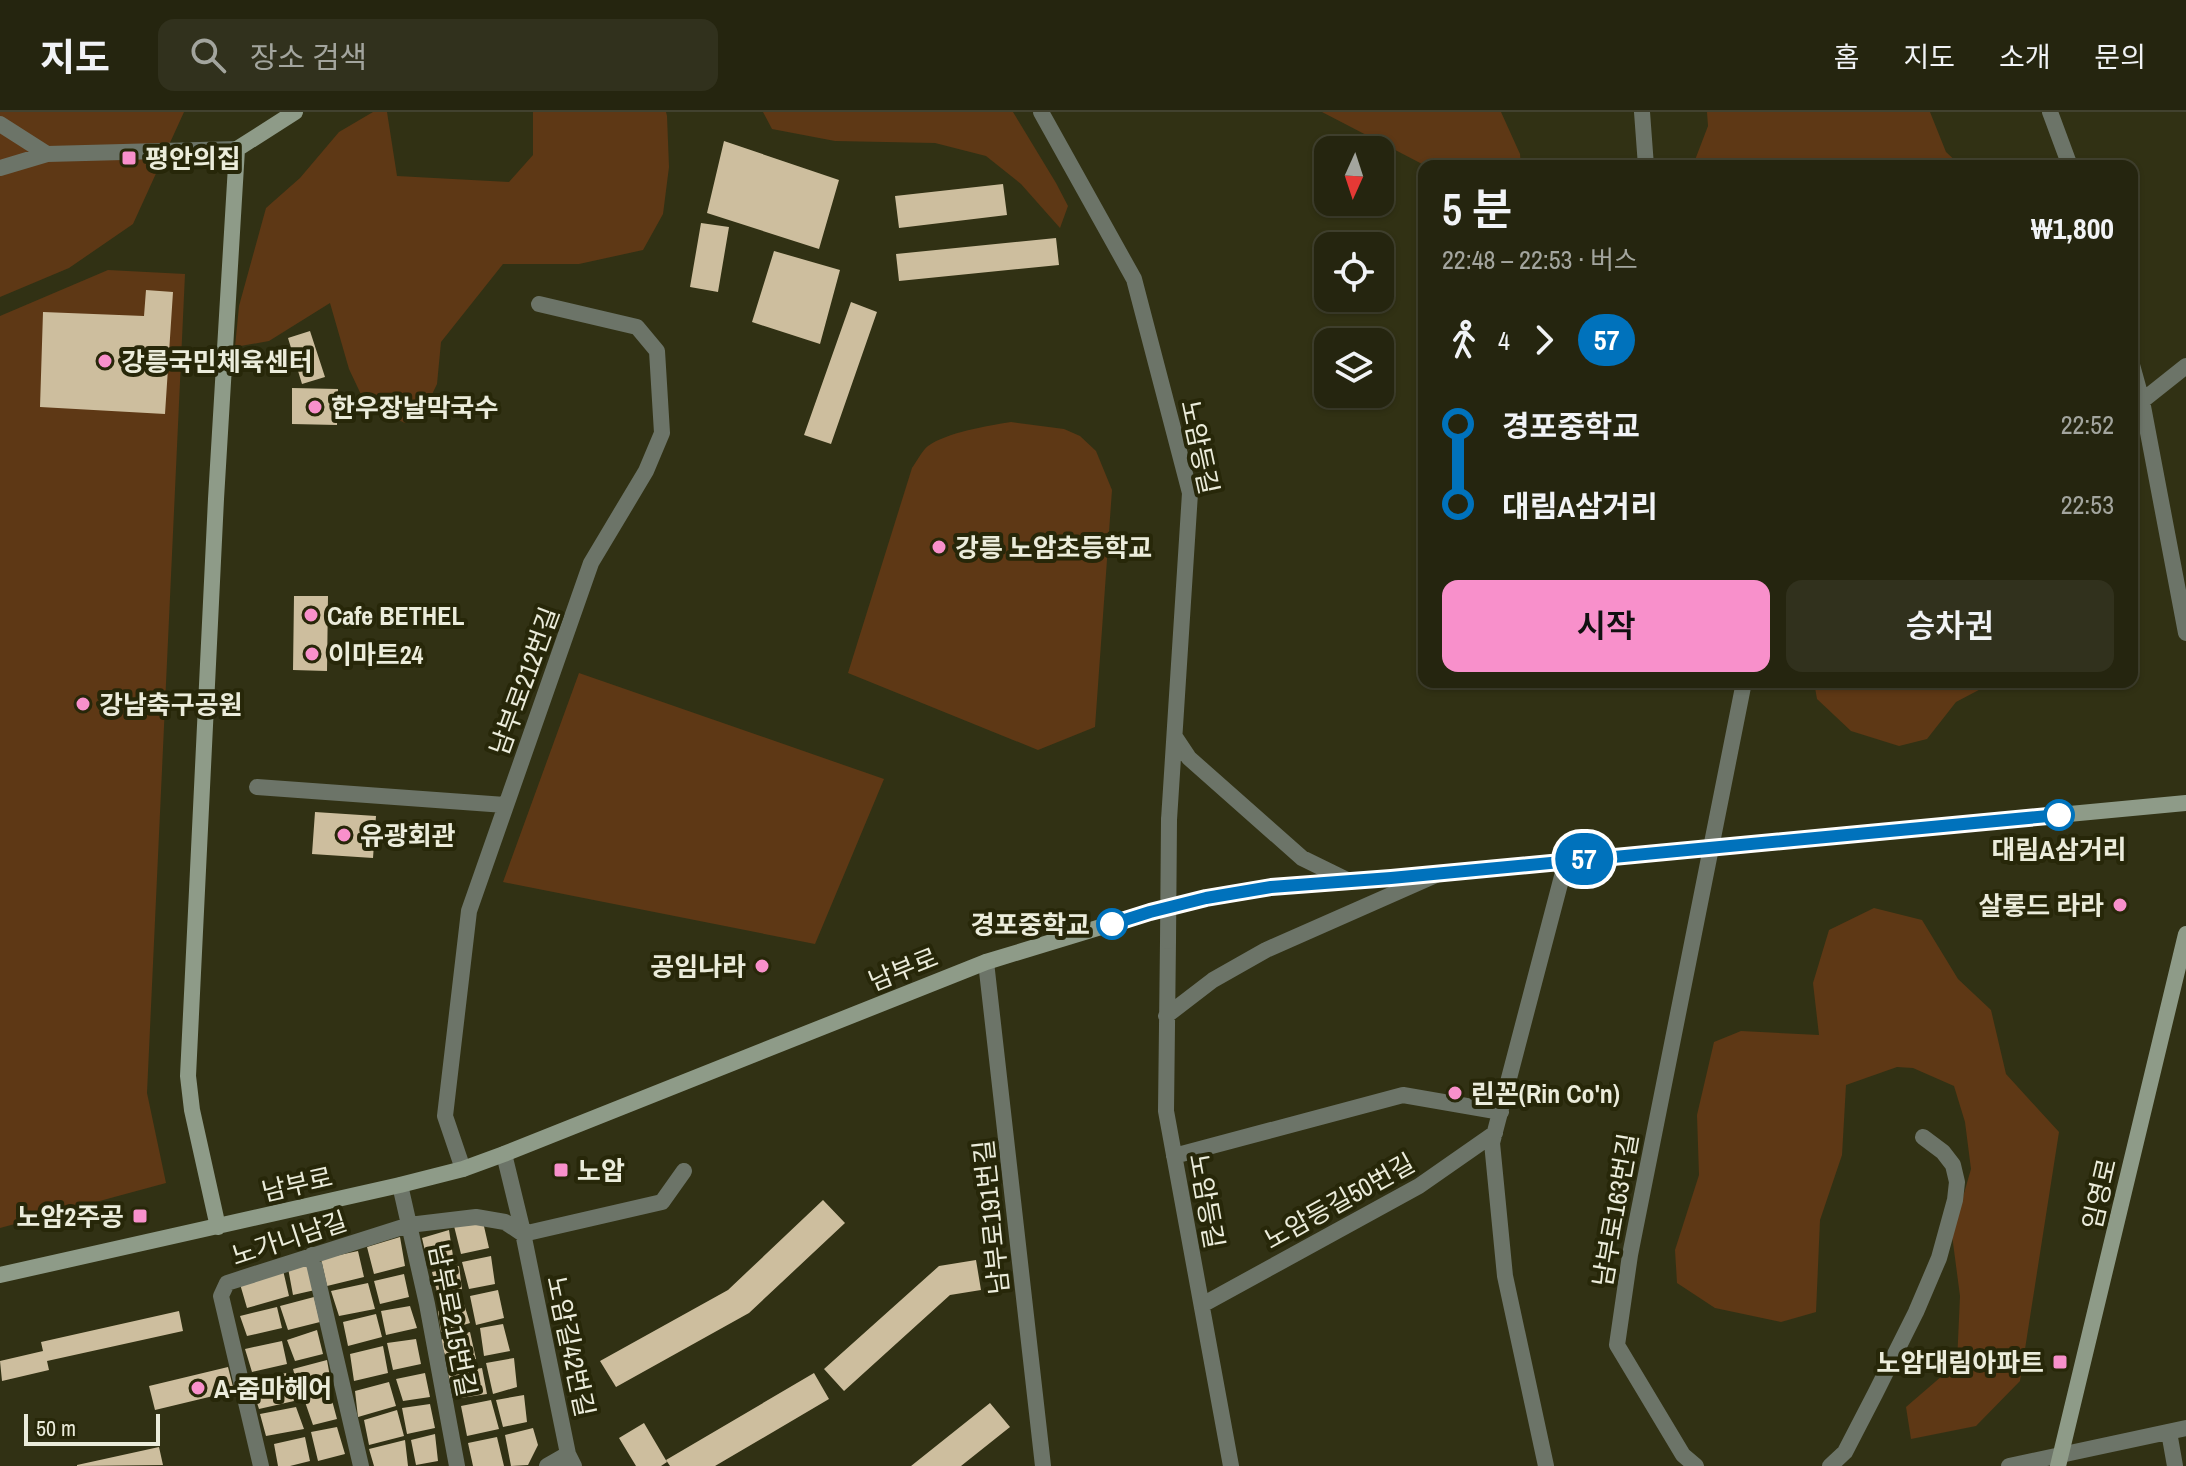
<!DOCTYPE html>
<html lang="ko">
<meta charset="utf-8">
<style>
:root{--surface:#25250f;--page:#31311d;--text:#f1f3f6;--muted:#a3a59e;--line:#42422f;--accent:#f890cb}
body{margin:0;font-family:"Archivo Narrow","Noto Sans KR",sans-serif;background:var(--page);color:var(--text);height:100vh;display:flex;flex-direction:column;font-size:30px;white-space:nowrap}
*{box-sizing:border-box;margin:0}
p{font-size:26px;color:var(--muted)}
.icon{flex:none;width:44px;height:44px;fill:none;stroke:currentColor;stroke-width:2;stroke-linecap:round;stroke-linejoin:round}
.map{position:relative;flex:1;overflow:hidden}
.side{position:absolute;left:1418px;top:48px;width:720px;height:528px;display:flex;flex-direction:column;background:var(--surface);border-radius:16px;box-shadow:0 2px 6px #0004,0 0 0 2px var(--line)}
.side>*{flex:none}
.badge{padding:0 16px;border-radius:26px;font-size:28px;line-height:52px}
.needle{width:52px;rotate:183deg}
.tools{position:absolute;left:1314px;top:24px;display:grid;gap:16px}
.tools a{display:grid;place-items:center;width:80px;height:80px;border-radius:16px;background:var(--surface);box-shadow:0 2px 6px #0004,0 0 0 2px var(--line);font-size:40px}
.scale{position:absolute;left:24px;bottom:20px;width:136px;box-sizing:border-box;padding-left:8px;border:4px solid #ebecdb;border-top:0;font-size:22px;line-height:28px;white-space:nowrap;color:#ebecdb;-webkit-text-stroke:6px #272709;paint-order:stroke}
.map>.badge{position:absolute;translate:-50% -50%;box-shadow:0 0 0 4px #fff}
.legs{display:flex;align-items:center;gap:12px;height:88px;padding:0 24px;font-size:26px}
.legs p{margin-inline-start:auto}
.head{display:flex;align-items:center;justify-content:space-between;height:136px;padding:0 24px}
h1{font-size:44px;font-weight:600;line-height:60px}
.cta{display:flex;gap:16px;margin-top:auto;padding:16px 24px}
.cta a{flex:1;height:92px;border-radius:16px;background:var(--accent);color:#111;font-size:32px;font-weight:600;line-height:92px;text-align:center}
.cta a+a{background:var(--page);color:var(--text)}
ul{padding:0 24px;list-style:none}
li{display:flex;align-items:center;gap:28px;height:80px;font-size:30px}
li i{display:grid;place-items:center;width:12px;height:100%;margin:0 10px;background:currentColor}
li i::after{content:'';width:20px;height:20px;margin:-10px;border:6px solid;border-radius:50%;background:var(--surface)}
li p{margin-inline-start:auto}
li:first-child i{background:linear-gradient(#0000 50%,currentColor 0)}
li:last-child i{background:linear-gradient(currentColor 50%,#0000 0)}
header{display:flex;align-items:center;gap:48px;box-sizing:border-box;height:112px;padding:0 40px;background:var(--surface);border-bottom:2px solid var(--line)}
header strong{font-size:38px}
nav{display:flex;gap:44px;margin-inline-start:auto;font-size:28px}
.search{width:560px;height:72px;background:var(--page);display:flex;align-items:center;gap:20px;box-sizing:border-box;padding:0 28px;border-radius:16px;color:var(--muted);font-size:30px}
.map>svg:first-child{display:block}
.green{fill:#5e3815}
.building{fill:#cdbe9e}
.lines{fill:none;stroke-linecap:round;stroke-linejoin:round}
.street{stroke:#6c7468;stroke-width:16}
.secondary{stroke:#8e9b88;stroke-width:16}
.street-bridge{stroke:#6c7468;stroke-width:16}
.line-1-casing{stroke:#fff;stroke-width:18}
.line-1{stroke:#0072bc;stroke-width:12}
.poi-dot{fill:#f890cb;stroke:#272709;stroke-width:3}
.stop-1-dot{fill:#fff;stroke:#0072bc;stroke-width:4}
.labels{text-anchor:middle;dominant-baseline:central;stroke-width:8;stroke-linejoin:round;paint-order:stroke}
.poi-label{font-size:26px;font-weight:bold;fill:#ebecdb;stroke:#272709;text-anchor:start}
.street-label{font-size:26px;fill:#ebecdb;stroke:#272709}
.stop-label{font-size:26px;font-weight:bold;fill:#ebecdb;stroke:#272709}
</style>
<header>
<strong>지도</strong>
<div class="search"><svg class="icon" aria-label="search" viewBox="0 0 24 24"><circle cx="10" cy="10" r="6"/><path d="M15 15l6 6"/></svg>장소 검색</div>
<nav><a>홈</a><a>지도</a><a>소개</a><a>문의</a></nav>
</header>
<div class="map">
<svg width="2186" height="1354" viewBox="0 0 2186 1354">
<rect width="100%" height="100%" fill="#313114"/>
<path class="green" d="M0,0H184L133,112L69,156L0,185Z
M373,0H387L397,64L509,70L533,43V0H666L667,4L669,55L663,102L643,138L579,152H503L441,230L437,272L419,309L405,311L366,293L349,257L330,191L269,229L235,235L239,194L266,96L300,66L339,20Z
M763,0H1013L1056,71L1068,94L1060,116L1021,72L986,44L935,31L835,29L772,17Z
M1322,0H1501L1520,42L1521,54H1426Z
M1707,0H1930L1946,40L1961,54H1697L1695,48L1708,14Z
M108,158L185,162L147,981L166,1071L0,1116V204Z
M1011,310L1064,317L1080,324L1096,339L1112,378L1095,615L1038,638L848,561L912,356C917,349 922,339 928,334C948,320 987,314 1011,310Z
M579,561L884,667L815,832L503,770Z
M1814,570H1994L1956,590L1927,627L1899,634L1851,619L1817,587Z
M1874,796L1922,808L1958,867L1991,898L2006,962L2059,1020L2020,1269L1976,1314L1911,1327L1906,1295L1957,1251L1960,1184L1952,1123L1971,1057L1965,1010L1954,974L1913,956L1897,955L1846,973L1842,1043L1820,1108L1816,1200L1781,1210L1715,1196L1677,1171L1675,1138L1699,1063L1697,1003L1714,930L1741,919L1819,923L1813,871L1829,818Z"/>
<path class="building" d="M724,29L839,68L819,137L707,101Z
M1003,72L1007,103L899,116L895,84Z
M701,111L729,115L718,180L690,175Z
M1056,126L1059,153L899,169L896,142Z
M774,139L840,158L820,232L752,210Z
M146,178L173,180L165,302L40,295L43,200L144,204Z
M851,190L877,200L831,332L804,323Z
M310,219L325,265L302,272L288,226Z
M292,276L338,277L337,313L292,312Z
M294,484H328L327,559L293,558Z
M315,700L376,704L373,746L312,742Z
M823,1088L845,1111L749,1201L616,1275L600,1249L728,1178Z
M483,1110L489,1136L461,1142L454,1114Z
M449,1118L453,1144L428,1152L422,1126Z
M400,1125L405,1154L374,1162L367,1135Z
M358,1139L364,1165L327,1174L321,1147Z
M491,1144L495,1172L469,1177L462,1150Z
M976,1148L981,1178L950,1183L844,1279L824,1257L939,1154Z
M302,1153L311,1157L315,1178L293,1183L288,1156Z
M459,1154L462,1177L438,1184L432,1160Z
M283,1158L289,1184L247,1196L240,1172Z
M404,1162L409,1185L380,1192L374,1169Z
M368,1171L375,1197L339,1204L331,1179Z
M498,1178L504,1206L476,1213L470,1184Z
M314,1185L320,1210L288,1218L280,1194Z
M463,1189L470,1211L441,1220L438,1199Z
M410,1194L417,1216L386,1223L381,1199Z
M277,1195L282,1216L247,1224L240,1204Z
M179,1199L183,1219L47,1249L49,1258L2,1269L0,1249L43,1239L41,1230Z
M376,1202L382,1225L348,1234L343,1210Z
M503,1212L510,1239L484,1244L480,1216Z
M317,1218L323,1242L295,1249L287,1228Z
M470,1220L476,1247L448,1252L440,1228Z
M416,1227L421,1252L393,1258L387,1231Z
M282,1229L287,1252L252,1260L245,1237Z
M383,1234L388,1261L354,1269L350,1242Z
M514,1246L517,1275L493,1282L486,1251Z
M327,1248L332,1276L300,1283L293,1257Z
M228,1255L234,1279L155,1298L149,1274Z
M482,1256L487,1282L454,1287L448,1261Z
M286,1261L294,1289L259,1297L250,1269Z
M425,1261L430,1285L403,1289L396,1267Z
M814,1261L829,1287L715,1354H670L666,1348Z
M389,1270L396,1294L358,1305L355,1279Z
M330,1281L337,1307L313,1313L304,1287Z
M524,1283L527,1310L503,1315L496,1288Z
M491,1288L499,1317L467,1324L461,1294Z
M990,1291L1010,1315L961,1354H911Z
M430,1292L435,1316L407,1322L402,1296Z
M296,1295L304,1317L266,1324L260,1302Z
M397,1298L404,1324L369,1333L364,1308Z
M644,1311L667,1350L661,1354H636L619,1326Z
M337,1315L345,1342L318,1349L311,1320Z
M533,1316L538,1333L528,1353L511,1354L505,1323Z
M435,1322L438,1349L416,1353L411,1328Z
M305,1325L310,1349L290,1354H278L274,1332Z
M497,1325L504,1354H473L468,1331Z
M405,1328L408,1354H374L369,1337Z
M159,1335L163,1353L77,1354V1353Z"/>
<g class="lines">
<path class="street" d="M1041,0L1134,167L1190,381L1169,708
M1642,0L1646,54
M2050,0L2070,54
M0,12L47,42
M0,56L47,42L237,37
M2132,253L2142,289L2186,521
M2142,289L2186,254
M1175,625L1189,646L1302,746L1349,769
M257,675L505,693
M1168,829L1166,999L1231,1354
M986,850L1043,1354
M1166,904L1213,868L1266,838L1436,763
M504,1042L522,1116L568,1342L574,1354
M1174,1044L1403,983L1501,1000
M463,1057L445,1004L469,799L591,451L646,359L662,321L657,239L637,215L539,192
M400,1073L427,1192L457,1354
M312,1143L361,1354
M1202,1193L1419,1074L1495,1021
M2169,1320L2175,1354
M261,1354L221,1184L227,1171L409,1113L476,1105L505,1110L523,1122L662,1090L684,1059
M547,1354L568,1342
M1546,1354L1505,1164L1492,1031L1566,749
M1696,1354L1683,1343L1617,1233L1630,1143L1744,570
M1830,1354L1845,1340L1875,1282L1916,1200L1939,1146L1955,1088L1957,1070L1953,1053L1943,1040L1923,1025
M2009,1354L2186,1316"/>
<path class="secondary" d="M218,1115L192,998L188,964L216,387L237,37L295,0
M0,1163L400,1073L463,1057L504,1042L986,850L1150,800L1206,786L1271,775L1391,766L2186,691
M2058,1354L2186,822"/>
<path class="street-bridge" d="M1168,829L1169,708"/>
</g>
<g class="lines">
<defs>
<path id="line-1" d="M1112,812L1150,800L1206,786L1271,775L1391,766L2059,703"/>
</defs>
<use href="#line-1" class="line-1-casing"/>
<use href="#line-1" class="line-1"/>
</g>
<g class="poi-dot">
<rect x="121" y="38" width="16" height="16" rx="4"/>
<circle cx="105" cy="249" r="8"/>
<circle cx="315" cy="295" r="8"/>
<circle cx="939" cy="435" r="8"/>
<circle cx="311" cy="503" r="8"/>
<circle cx="312" cy="542" r="8"/>
<circle cx="83" cy="592" r="8"/>
<circle cx="344" cy="723" r="8"/>
<circle cx="2120" cy="793" r="8"/>
<circle cx="762" cy="854" r="8"/>
<circle cx="1455" cy="981" r="8"/>
<rect x="553" y="1050" width="16" height="16" rx="4"/>
<rect x="132" y="1096" width="16" height="16" rx="4"/>
<rect x="2052" y="1242" width="16" height="16" rx="4"/>
<circle cx="198" cy="1276" r="8"/>
</g>
<g class="stop-1-dot">
<circle cx="2059" cy="703" r="14"/>
<circle cx="1112" cy="812" r="14"/>
</g>
<g class="labels">
<g class="poi-label">
<text x="145" y="46">평안의집</text>
<text x="121" y="249">강릉국민체육센터</text>
<text x="331" y="295">한우장날막국수</text>
<text x="955" y="435">강릉 노암초등학교</text>
<text x="327" y="503">Cafe BETHEL</text>
<text x="328" y="542">이마트24</text>
<text x="99" y="592">강남축구공원</text>
<text x="360" y="723">유광회관</text>
<text x="2104" y="793" text-anchor="end">살롱드 라라</text>
<text x="746" y="854" text-anchor="end">공임나라</text>
<text x="1471" y="981">린꼰(Rin Co'n)</text>
<text x="577" y="1058">노암</text>
<text x="124" y="1104" text-anchor="end">노암2주공</text>
<text x="2044" y="1250" text-anchor="end">노암대림아파트</text>
<text x="214" y="1276">A-줌마헤어</text>
</g>
<g class="street-label">
<text transform="translate(1200 335) rotate(78)">노암등길</text>
<text transform="translate(524 569) rotate(-70)">남부로212번길</text>
<text transform="translate(903 857) rotate(-22)">남부로</text>
<text transform="translate(297 1072) rotate(-13)">남부로</text>
<text transform="translate(2099 1082) rotate(-77)">임영로</text>
<text transform="translate(1207 1089) rotate(80)">노암등길</text>
<text transform="translate(1339 1089) rotate(-29)">노암등길50번길</text>
<text transform="translate(1615 1098) rotate(-80)">남부로163번길</text>
<text transform="translate(991 1105) rotate(-96)">남부로191번길</text>
<text transform="translate(289 1126) rotate(-18)">노가니남길</text>
<text transform="translate(453 1208) rotate(79)">남부로215번길</text>
<text transform="translate(571 1234) rotate(78)">노암길42번길</text>
</g>
<g class="stop-label">
<text x="2059" y="737">대림A삼거리</text>
<text x="1090" y="812" text-anchor="end">경포중학교</text>
</g>
</g>
</svg>
<div class="tools">
<a><svg class="needle" viewBox="-14 -14 28 28"><path d="M0-13l5 13h-10z" fill="#e53935"/><path d="M0 13l5-13h-10z" fill="#a3a59e"/></svg></a>
<a><svg class="icon" aria-label="locate" viewBox="0 0 24 24"><circle cx="12" cy="12" r="6"/><path d="M12 2v4M12 18v4M2 12h4M18 12h4"/></svg></a>
<a><svg class="icon" aria-label="layers" viewBox="0 0 24 24"><path d="M12 4l9 5-9 5-9-5zM3 14l9 5 9-5"/></svg></a>
</div>
<div class="scale">50 m</div>
<b class="badge" style="left:1584px;top:747px;background:#0072bc;color:#fff">57</b>
<section class="side">
<div class="head"><div><h1>5 분</h1><p>22:48 – 22:53 · 버스</p></div><b>₩1,800</b></div>
<div class="legs"><svg class="icon" aria-label="walk" viewBox="0 0 24 24"><circle cx="13" cy="4" r="2"/><path d="M13 8l-2 6 4 7M11 14l-3 7M7 12l3-4h3l4 4"/></svg>4<svg class="icon" aria-label="forward" viewBox="0 0 24 24"><path d="M9 5l7 7-7 7"/></svg><b class="badge" style="background:#0072bc;color:#fff">57</b></div>
<ul>
<li><i style="color:#0072bc"></i><b>경포중학교</b><p>22:52</p></li>
<li><i style="color:#0072bc"></i><b>대림A삼거리</b><p>22:53</p></li>
</ul>
<div class="cta"><a>시작</a><a>승차권</a></div>
</section>
</div>
